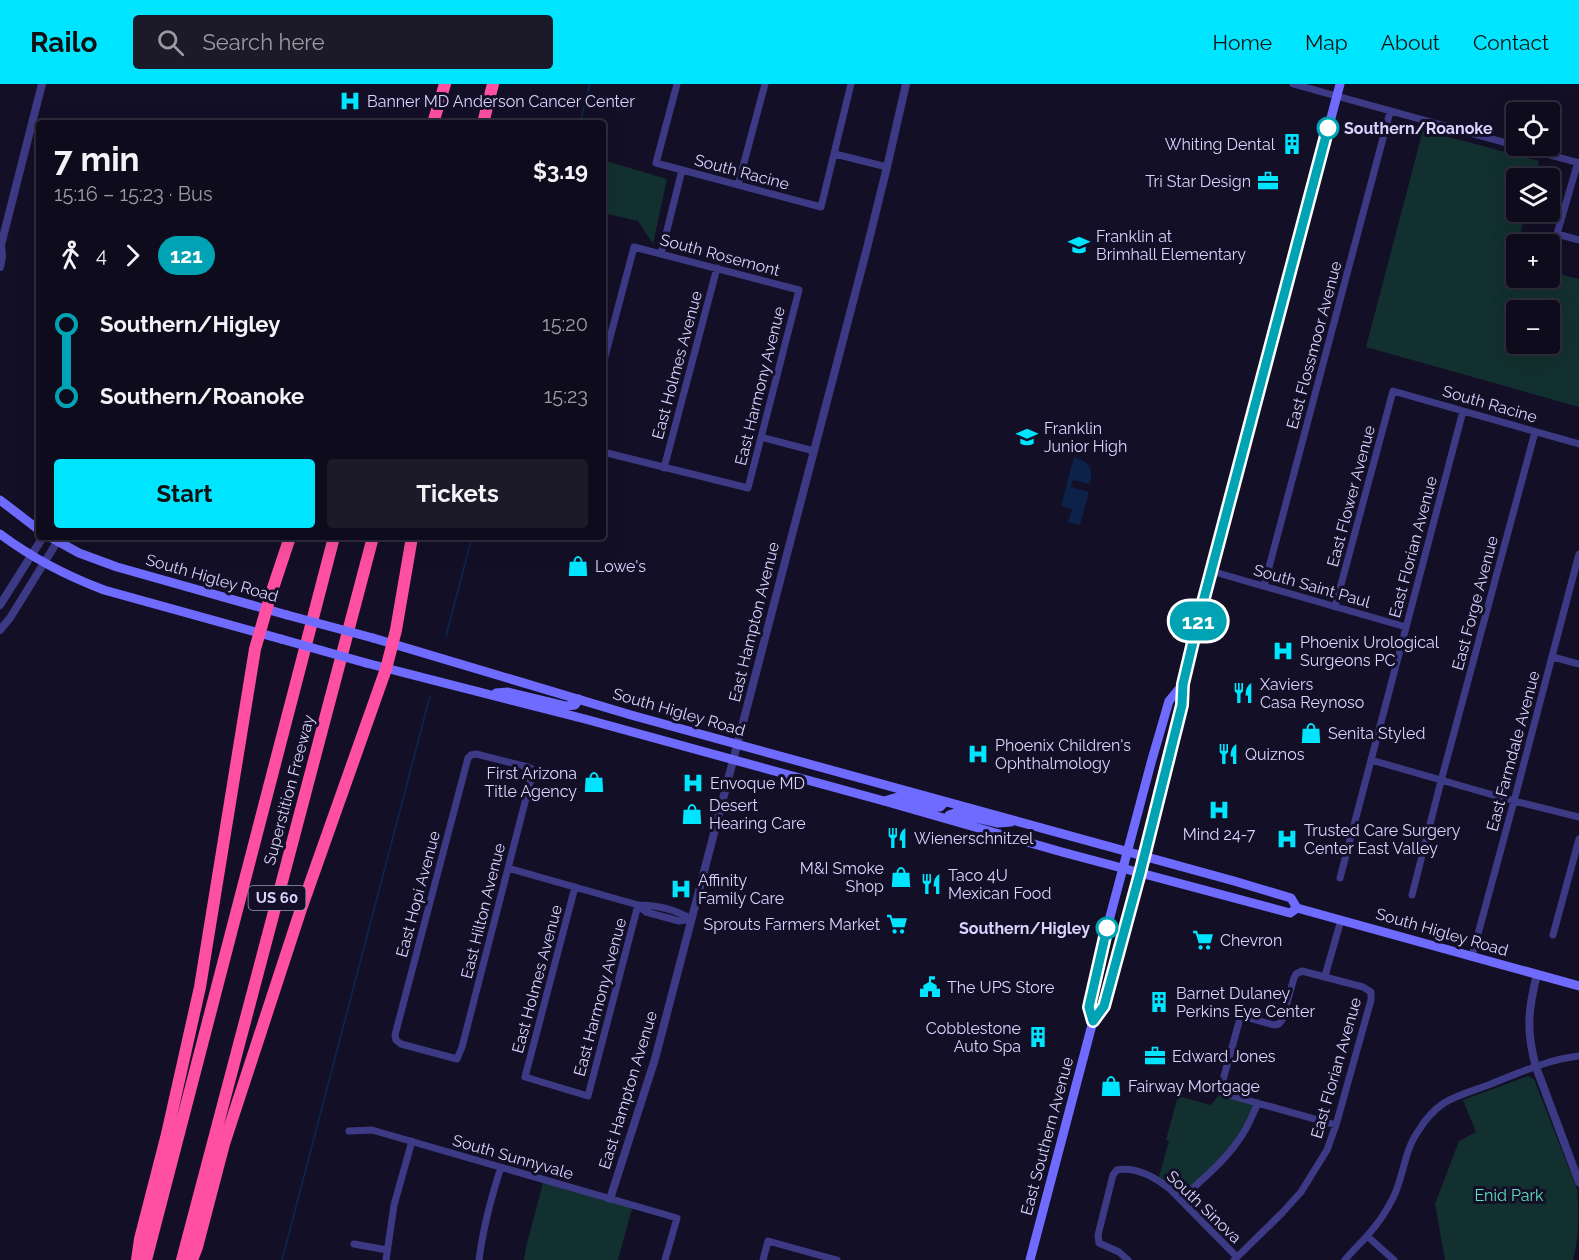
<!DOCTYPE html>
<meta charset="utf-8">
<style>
:root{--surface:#0e0b1c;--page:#1c1929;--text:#f1f3f6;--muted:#9b9ba3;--line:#2e2b3b;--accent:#00e5ff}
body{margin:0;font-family:Raleway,sans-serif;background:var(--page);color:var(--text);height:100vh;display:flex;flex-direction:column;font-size:22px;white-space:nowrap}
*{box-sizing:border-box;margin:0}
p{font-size:20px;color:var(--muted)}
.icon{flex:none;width:33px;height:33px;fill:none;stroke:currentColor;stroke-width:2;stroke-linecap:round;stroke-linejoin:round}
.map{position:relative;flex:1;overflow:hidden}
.drawer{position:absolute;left:36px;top:36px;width:570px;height:420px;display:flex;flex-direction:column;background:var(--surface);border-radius:6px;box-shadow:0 6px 24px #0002,0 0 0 2px var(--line)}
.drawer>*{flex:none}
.badge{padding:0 12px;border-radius:20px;font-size:21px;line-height:39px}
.tools{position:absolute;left:1506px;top:18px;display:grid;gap:12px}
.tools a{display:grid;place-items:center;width:54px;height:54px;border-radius:6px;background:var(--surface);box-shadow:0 6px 24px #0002,0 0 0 2px var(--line);font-size:30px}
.map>.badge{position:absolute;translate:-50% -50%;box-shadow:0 0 0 3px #fff}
.legs{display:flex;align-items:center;gap:9px;height:66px;padding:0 18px;font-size:20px}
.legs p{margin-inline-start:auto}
.headline{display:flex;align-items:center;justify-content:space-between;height:102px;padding:0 18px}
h1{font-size:33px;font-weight:700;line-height:45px}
.action{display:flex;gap:12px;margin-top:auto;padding:12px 18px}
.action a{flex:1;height:69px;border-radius:6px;background:var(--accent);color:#111;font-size:24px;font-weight:700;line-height:69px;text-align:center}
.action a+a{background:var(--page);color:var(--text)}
ul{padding:0 18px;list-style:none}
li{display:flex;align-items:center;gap:21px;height:72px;font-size:22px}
li i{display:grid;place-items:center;width:9px;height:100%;margin:0 8px;background:currentColor}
li i::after{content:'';width:15px;height:15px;margin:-8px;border:4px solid;border-radius:50%;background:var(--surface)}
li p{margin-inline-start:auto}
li:first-child i{background:linear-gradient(#0000 50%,currentColor 0)}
li:last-child i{background:linear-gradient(currentColor 50%,#0000 0)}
header{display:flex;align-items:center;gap:36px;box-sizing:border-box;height:84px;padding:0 30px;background:var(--accent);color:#111}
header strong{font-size:28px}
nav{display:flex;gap:33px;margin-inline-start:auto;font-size:21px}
.search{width:420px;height:54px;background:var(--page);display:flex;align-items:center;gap:15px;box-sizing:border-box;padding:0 21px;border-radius:6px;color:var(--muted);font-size:22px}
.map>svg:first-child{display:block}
.green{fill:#12302f;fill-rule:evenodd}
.water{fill:#0c2248}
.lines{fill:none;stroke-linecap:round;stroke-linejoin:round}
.stream{stroke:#0c2248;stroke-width:2}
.minor{stroke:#3d3a85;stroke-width:7}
.tertiary{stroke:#3d3a85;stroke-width:8}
.secondary{stroke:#6f6bff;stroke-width:9}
.motorway{stroke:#ff4fa3;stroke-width:12}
.secondary-bridge{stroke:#6f6bff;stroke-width:9}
.line-1-casing{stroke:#fff;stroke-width:14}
.line-1{stroke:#00a3b4;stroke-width:9}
.stop-1-dot{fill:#fff;stroke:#00a3b4;stroke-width:3}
.labels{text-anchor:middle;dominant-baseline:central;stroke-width:6;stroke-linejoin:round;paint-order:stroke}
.shield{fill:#130f26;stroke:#9e99be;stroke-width:1.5}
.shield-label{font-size:15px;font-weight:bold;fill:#d9d4ff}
.poi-label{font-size:16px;fill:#d9d4ff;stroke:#130f26;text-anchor:start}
.stop-label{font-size:16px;font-weight:bold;fill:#d9d4ff;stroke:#130f26;text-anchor:start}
.street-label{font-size:16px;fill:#d9d4ff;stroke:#130f26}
.park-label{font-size:16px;fill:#5fe0c0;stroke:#130f26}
</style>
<header>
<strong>Railo</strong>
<div class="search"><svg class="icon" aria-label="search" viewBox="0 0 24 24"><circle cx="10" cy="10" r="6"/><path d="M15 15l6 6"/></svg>Search here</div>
<nav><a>Home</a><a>Map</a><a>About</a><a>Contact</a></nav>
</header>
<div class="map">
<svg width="1579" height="1176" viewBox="0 0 1579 1176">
<rect width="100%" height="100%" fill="#130f26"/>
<path class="green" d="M1423,46L1539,77L1535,94H1516V128H1526L1512,179L1516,180V194H1550V188L1579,195V323L1366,263ZM1550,226V260H1516V226Z
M603,76L667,95L653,160L638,137L603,129Z
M1528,992L1534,995L1577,1105C1579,1128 1579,1154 1573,1176H1445L1435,1120L1459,1057L1476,1048L1463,1016Z
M1222,1007L1258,1019L1238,1057L1181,1115L1158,1096L1169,1057L1166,1056L1178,1012L1211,1021Z
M544,1095L633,1121L618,1176H524L526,1163Z"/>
<path class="water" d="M1074,373L1086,378C1092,385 1093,392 1089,400L1073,396L1071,403L1089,408L1080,441L1068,438L1072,425L1061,422Z"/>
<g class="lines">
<path class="stream" d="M580,39L590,0
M446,552L472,453
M282,1176L430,612"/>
<path class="minor" d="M677,0L656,79L821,123L851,0
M1293,0L1579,79
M835,70L887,83
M1578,78L1557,150L1579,156
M738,101L765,0
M661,170L682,86
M603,280L634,163L799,206L748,404L603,368
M761,353L814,367
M664,384L717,184
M1211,487L1406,543
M1264,502L1390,28
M1335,523L1393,307L1579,360
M1553,573L1579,580
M476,670L528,683L532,685V691L462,963L457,975L401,960L396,956L395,951L468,674L471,671Z
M1371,676L1514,717L1579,733
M508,784L638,821C656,821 676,826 691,835
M1340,794L1463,327
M575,803L525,993L588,1012L638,821
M1412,811L1441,697L1535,348
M638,821L646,828L679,837L691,835
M1553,851L1579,755
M1472,872L1514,717L1579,470
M1325,892L1341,836
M349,1047L372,1046L677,1134L665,1176
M1181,1115C1200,1097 1223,1079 1238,1057C1247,1046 1252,1032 1258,1019
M1367,1152L1394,1176
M354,1160L387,1166
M386,1176L394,1121L412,1057
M479,1176C483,1144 491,1114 501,1083
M763,1176L768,1157L837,1176
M1128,1176L1119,1168L1099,1159L1098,1151L1113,1091L1117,1086C1136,1082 1156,1094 1170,1105L1237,1173
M1234,1176L1282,1129L1301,1108L1327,1066L1336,1041L1371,916V908L1363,903L1302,887L1296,890L1294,894L1282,936L1279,940L1274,941L1245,933L1242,934L1239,938L1221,1003L1222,1007L1229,1011L1336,1041
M1345,1176C1352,1167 1360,1160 1367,1152C1377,1141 1386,1128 1393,1114C1404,1092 1404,1066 1419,1046C1425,1036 1435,1025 1444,1019C1459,1010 1476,1006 1491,1000C1519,989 1549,975 1579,972"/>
<path class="tertiary" d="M0,183L2,173L1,161L42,0
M0,521L43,453
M0,546L10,534L57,458
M1537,890C1528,926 1526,947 1536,983L1579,1098
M610,1115L655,975L866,168L887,83L906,0"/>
<path class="secondary" d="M0,416L39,446
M0,450C32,474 67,492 104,506L281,555
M50,453L79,469L117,483L287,531
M373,554L631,631L1234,797L1291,814L1297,824L1579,902
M366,579L585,635L884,717L1062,768L1290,829L1297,824
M496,609L508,608L566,622L575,621L579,615
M884,717L898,713L937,723H940L945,718
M948,735L949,731L955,729L998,739L1011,738
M1093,937L1089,923L1107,844L1151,679L1169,617L1183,600
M1030,1176L1093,937L1104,922L1140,789L1182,621L1183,600L1202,521L1340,0"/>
<path class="motorway" d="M433,39L445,0
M483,39L493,0
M137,1176L140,1155L167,1050L200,903L255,565L270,513L290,453
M146,1176L334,453
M182,1176L373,453
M192,1176L197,1163L224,1060L301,825L386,585L396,546L412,453"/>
<path class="secondary-bridge" d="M287,531L373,554
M281,555L366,579"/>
</g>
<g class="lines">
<defs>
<path id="line-1" d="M1107,844L1089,923L1093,937L1104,922L1140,789L1182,621L1183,600L1198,537L1328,44"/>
</defs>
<use href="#line-1" class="line-1-casing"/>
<use href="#line-1" class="line-1"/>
</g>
<defs>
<symbol id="hospital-bare" viewBox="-9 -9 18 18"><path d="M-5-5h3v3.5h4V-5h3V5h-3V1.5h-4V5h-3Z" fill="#00e5ff" stroke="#130f26" stroke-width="2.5" paint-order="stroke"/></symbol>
<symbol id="building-bare" viewBox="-9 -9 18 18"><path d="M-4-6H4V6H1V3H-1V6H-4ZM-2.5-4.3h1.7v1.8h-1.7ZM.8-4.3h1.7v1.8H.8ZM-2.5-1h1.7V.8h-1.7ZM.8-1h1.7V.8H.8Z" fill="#00e5ff" stroke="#130f26" stroke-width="2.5" paint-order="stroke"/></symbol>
<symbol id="office-bare" viewBox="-9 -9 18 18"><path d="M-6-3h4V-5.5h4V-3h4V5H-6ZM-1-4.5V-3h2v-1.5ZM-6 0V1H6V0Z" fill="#00e5ff" stroke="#130f26" stroke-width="2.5" paint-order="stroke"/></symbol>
<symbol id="school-bare" viewBox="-9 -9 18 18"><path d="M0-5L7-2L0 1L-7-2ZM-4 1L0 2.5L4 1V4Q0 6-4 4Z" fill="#00e5ff" stroke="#130f26" stroke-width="2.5" paint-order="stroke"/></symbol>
<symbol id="shop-bare" viewBox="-9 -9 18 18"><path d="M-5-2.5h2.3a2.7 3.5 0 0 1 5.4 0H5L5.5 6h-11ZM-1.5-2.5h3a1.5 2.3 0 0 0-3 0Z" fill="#00e5ff" stroke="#130f26" stroke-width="2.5" paint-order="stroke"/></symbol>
<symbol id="restaurant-bare" viewBox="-9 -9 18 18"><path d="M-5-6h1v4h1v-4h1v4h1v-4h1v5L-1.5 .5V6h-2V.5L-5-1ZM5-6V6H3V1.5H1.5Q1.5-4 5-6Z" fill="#00e5ff" stroke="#130f26" stroke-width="2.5" paint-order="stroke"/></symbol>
<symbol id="supermarket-bare" viewBox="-9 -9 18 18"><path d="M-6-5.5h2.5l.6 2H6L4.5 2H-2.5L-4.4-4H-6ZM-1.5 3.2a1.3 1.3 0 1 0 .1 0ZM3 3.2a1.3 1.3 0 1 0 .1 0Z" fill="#00e5ff" stroke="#130f26" stroke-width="2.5" paint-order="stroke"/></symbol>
<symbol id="civic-bare" viewBox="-9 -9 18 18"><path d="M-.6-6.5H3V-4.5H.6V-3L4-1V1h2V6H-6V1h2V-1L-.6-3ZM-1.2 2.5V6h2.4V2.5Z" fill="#00e5ff" stroke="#130f26" stroke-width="2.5" paint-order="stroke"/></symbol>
</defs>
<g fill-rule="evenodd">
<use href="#hospital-bare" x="335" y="2" width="30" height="30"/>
<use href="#building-bare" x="1277" y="45" width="30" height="30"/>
<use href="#office-bare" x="1253" y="82" width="30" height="30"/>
<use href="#school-bare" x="1064" y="146" width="30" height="30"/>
<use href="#school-bare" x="1012" y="338" width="30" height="30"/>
<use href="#shop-bare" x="563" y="467" width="30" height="30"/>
<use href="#hospital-bare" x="1268" y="552" width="30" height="30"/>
<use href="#restaurant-bare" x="1228" y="594" width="30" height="30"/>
<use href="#shop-bare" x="1296" y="634" width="30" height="30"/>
<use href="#hospital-bare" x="963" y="655" width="30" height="30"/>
<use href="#restaurant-bare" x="1213" y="655" width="30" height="30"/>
<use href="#shop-bare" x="579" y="683" width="30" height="30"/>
<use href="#hospital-bare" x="678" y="684" width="30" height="30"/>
<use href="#hospital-bare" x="1204" y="711" width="30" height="30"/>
<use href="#shop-bare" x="677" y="715" width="30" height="30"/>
<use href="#restaurant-bare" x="882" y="739" width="30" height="30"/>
<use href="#hospital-bare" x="1272" y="740" width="30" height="30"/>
<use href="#shop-bare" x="886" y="778" width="30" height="30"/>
<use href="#restaurant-bare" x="916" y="785" width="30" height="30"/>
<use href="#hospital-bare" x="666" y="790" width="30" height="30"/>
<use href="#supermarket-bare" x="882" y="825" width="30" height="30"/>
<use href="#supermarket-bare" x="1188" y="841" width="30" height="30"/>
<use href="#civic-bare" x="915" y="888" width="30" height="30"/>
<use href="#building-bare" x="1144" y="903" width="30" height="30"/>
<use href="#building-bare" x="1023" y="938" width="30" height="30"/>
<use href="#office-bare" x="1140" y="957" width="30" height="30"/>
<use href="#shop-bare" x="1096" y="987" width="30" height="30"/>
</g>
<g class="stop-1-dot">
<circle cx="1328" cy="44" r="10"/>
<circle cx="1107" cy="844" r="10"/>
</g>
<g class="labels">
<rect class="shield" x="248.5" y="802" width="57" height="24" rx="4.5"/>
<g class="shield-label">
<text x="277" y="814">US 60</text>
</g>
<g class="poi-label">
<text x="367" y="17">Banner MD Anderson Cancer Center</text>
<text x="1275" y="60" text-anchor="end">Whiting Dental</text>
<text x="1251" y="97" text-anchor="end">Tri Star Design</text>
<text x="1096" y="152">Franklin at<tspan x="1096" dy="18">Brimhall Elementary</tspan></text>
<text x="1044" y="344">Franklin<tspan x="1044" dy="18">Junior High</tspan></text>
<text x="595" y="482">Lowe's</text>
<text x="1300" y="558">Phoenix Urological<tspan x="1300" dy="18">Surgeons PC</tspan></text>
<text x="1260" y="600">Xaviers<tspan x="1260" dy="18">Casa Reynoso</tspan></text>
<text x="1328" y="649">Senita Styled</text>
<text x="995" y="661">Phoenix Children's<tspan x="995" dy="18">Ophthalmology</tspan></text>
<text x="1245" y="670">Quiznos</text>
<text x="577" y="689" text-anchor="end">First Arizona<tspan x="577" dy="18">Title Agency</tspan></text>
<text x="710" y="699">Envoque MD</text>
<text x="709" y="721">Desert<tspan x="709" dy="18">Hearing Care</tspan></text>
<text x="1304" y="746">Trusted Care Surgery<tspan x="1304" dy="18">Center East Valley</tspan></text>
<text x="1219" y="750" text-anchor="middle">Mind 24-7</text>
<text x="914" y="754">Wienerschnitzel</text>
<text x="884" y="784" text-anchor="end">M&amp;I Smoke<tspan x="884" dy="18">Shop</tspan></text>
<text x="948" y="791">Taco 4U<tspan x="948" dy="18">Mexican Food</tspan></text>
<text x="698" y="796">Affinity<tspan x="698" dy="18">Family Care</tspan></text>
<text x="880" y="840" text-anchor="end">Sprouts Farmers Market</text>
<text x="1220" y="856">Chevron</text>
<text x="947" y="903">The UPS Store</text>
<text x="1176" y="909">Barnet Dulaney<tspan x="1176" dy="18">Perkins Eye Center</tspan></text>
<text x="1021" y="944" text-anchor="end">Cobblestone<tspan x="1021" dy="18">Auto Spa</tspan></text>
<text x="1172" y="972">Edward Jones</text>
<text x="1128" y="1002">Fairway Mortgage</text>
</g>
<g class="stop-label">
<text x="1344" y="44">Southern/Roanoke</text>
<text x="1090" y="844" text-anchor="end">Southern/Higley</text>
</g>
<g class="street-label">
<text transform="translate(742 88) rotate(15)">South Racine</text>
<text transform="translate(720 171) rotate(15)">South Rosemont</text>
<text transform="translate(1314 261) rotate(-75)">East Flossmoor Avenue</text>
<text transform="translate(677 281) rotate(-75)">East Holmes Avenue</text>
<text transform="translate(760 302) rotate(-76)">East Harmony Avenue</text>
<text transform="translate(1490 320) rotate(16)">South Racine</text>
<text transform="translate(1351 412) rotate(-75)">East Flower Avenue</text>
<text transform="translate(1413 463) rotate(-75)">East Florian Avenue</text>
<text transform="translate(212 494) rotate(16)">South Higley Road</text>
<text transform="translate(1312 502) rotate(16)">South Saint Paul</text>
<text transform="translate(1475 519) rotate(-75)">East Forge Avenue</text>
<text transform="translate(754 538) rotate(-76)">East Hampton Avenue</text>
<text transform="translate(679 628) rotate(16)">South Higley Road</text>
<text transform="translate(1513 667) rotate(-75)">East Farmdale Avenue</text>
<text transform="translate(289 706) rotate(-75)">Superstition Freeway</text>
<text transform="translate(418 810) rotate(-75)">East Hopi Avenue</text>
<text transform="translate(483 827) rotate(-76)">East Hilton Avenue</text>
<text transform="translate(1442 848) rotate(16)">South Higley Road</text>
<text transform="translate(537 895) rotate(-75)">East Holmes Avenue</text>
<text transform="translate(600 913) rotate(-75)">East Harmony Avenue</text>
<text transform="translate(1336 984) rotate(-74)">East Florian Avenue</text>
<text transform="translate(628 1006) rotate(-73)">East Hampton Avenue</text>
<text transform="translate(1047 1052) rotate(-75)">East Southern Avenue</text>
<text transform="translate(513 1073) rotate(16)">South Sunnyvale</text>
<text transform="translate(1204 1123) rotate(44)">South Sinova</text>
</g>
<g class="park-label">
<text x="1509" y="1111">Enid Park</text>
</g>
</g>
</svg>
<div class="tools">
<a><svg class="icon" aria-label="locate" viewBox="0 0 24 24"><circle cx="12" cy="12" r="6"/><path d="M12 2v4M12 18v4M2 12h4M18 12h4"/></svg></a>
<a><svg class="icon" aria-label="layers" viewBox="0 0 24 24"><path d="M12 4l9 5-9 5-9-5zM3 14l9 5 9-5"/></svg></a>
<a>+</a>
<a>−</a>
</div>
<b class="badge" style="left:1198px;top:537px;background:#00a3b4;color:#fff">121</b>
<section class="drawer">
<div class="headline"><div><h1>7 min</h1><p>15:16 – 15:23 · Bus</p></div><b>$3.19</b></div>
<div class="legs"><svg class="icon" aria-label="walk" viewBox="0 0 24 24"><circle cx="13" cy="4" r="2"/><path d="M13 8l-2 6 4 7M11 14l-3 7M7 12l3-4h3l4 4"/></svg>4<svg class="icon" aria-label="forward" viewBox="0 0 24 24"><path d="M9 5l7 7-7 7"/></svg><b class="badge" style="background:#00a3b4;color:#fff">121</b></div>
<ul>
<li><i style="color:#00a3b4"></i><b>Southern/Higley</b><p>15:20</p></li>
<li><i style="color:#00a3b4"></i><b>Southern/Roanoke</b><p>15:23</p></li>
</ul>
<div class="action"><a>Start</a><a>Tickets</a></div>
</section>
</div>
